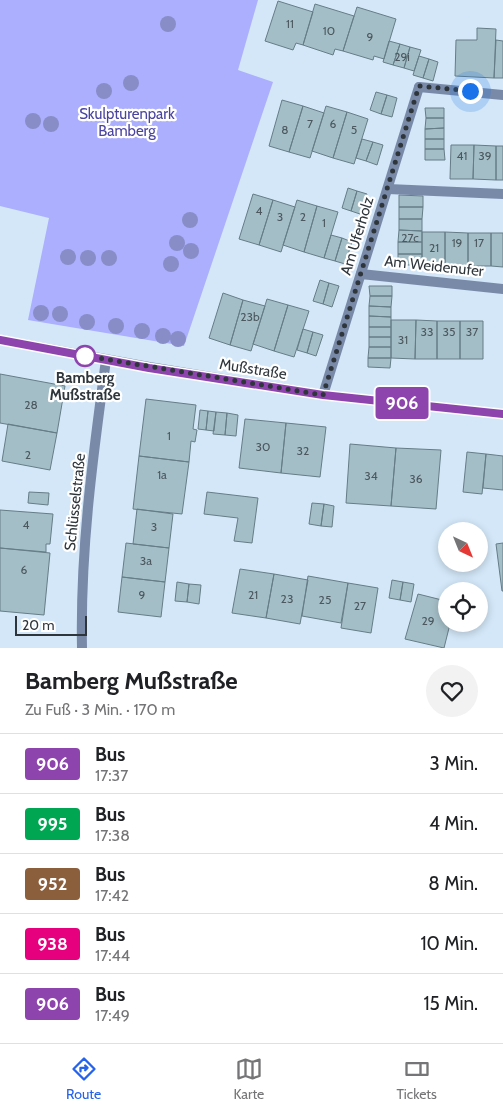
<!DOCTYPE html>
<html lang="de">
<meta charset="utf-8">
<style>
:root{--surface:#fff;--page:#f2f2f2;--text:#202124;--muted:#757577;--line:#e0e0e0;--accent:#2563eb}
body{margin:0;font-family:Cabin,sans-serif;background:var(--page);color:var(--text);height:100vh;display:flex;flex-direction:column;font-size:19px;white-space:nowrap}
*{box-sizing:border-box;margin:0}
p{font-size:16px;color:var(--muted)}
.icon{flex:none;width:28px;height:28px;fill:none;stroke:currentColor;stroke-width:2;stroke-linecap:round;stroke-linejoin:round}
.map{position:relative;height:648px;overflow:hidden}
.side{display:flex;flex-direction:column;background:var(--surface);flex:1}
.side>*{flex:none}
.badge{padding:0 10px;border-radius:4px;font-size:18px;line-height:32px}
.needle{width:32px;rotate:137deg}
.fabs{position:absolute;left:438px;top:522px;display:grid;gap:10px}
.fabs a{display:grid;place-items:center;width:50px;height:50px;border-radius:50%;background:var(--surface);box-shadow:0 2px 8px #0003;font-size:25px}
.scale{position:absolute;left:15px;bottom:12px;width:72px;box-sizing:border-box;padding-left:5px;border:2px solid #2e363c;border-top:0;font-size:14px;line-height:18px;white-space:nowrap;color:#2e363c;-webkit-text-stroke:4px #fff;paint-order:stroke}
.you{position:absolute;width:25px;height:25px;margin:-12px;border:4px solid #fff;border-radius:50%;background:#1a73e8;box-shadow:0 0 0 8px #1a73e833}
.map>.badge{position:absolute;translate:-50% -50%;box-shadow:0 0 0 2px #fff}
.round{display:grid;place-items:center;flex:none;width:52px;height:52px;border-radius:26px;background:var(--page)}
.summary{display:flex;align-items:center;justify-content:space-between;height:85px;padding:0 25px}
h1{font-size:24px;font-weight:800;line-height:38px}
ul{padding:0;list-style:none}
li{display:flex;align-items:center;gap:15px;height:60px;padding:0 25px;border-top:1px solid var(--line)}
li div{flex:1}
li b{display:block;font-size:19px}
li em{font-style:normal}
li .badge{min-width:55px;font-weight:700;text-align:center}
.tab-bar{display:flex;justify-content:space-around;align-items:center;height:70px;border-top:1px solid var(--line);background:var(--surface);font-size:14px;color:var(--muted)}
.tab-bar a{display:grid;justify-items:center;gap:2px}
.tab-bar .on{color:var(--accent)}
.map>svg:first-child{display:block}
.green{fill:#acaffe}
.building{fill:#a4bec7;stroke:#657d86}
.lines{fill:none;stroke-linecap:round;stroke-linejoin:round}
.service{stroke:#798aa9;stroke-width:10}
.minor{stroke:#798aa9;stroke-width:10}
.tree{fill:#888dc7}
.line-casing{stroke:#fff;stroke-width:11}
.line{stroke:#8e44ad;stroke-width:8}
.walk{stroke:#2e363c;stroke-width:5;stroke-dasharray:0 9}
.stop-dot{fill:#fff;stroke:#8e44ad;stroke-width:2.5}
.labels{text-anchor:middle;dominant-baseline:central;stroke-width:4.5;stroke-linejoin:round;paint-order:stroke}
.number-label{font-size:12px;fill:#4c585f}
.park-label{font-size:15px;fill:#4a449f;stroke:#fff}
.street-label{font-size:15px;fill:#2e363c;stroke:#fff}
.stop-label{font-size:15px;font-weight:bold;fill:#2e363c;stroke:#fff}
</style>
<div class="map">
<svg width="503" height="648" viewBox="0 0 503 648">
<rect width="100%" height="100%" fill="#d3e7f8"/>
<path class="green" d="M0,0H258L238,70L273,82L184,346L28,320L49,218L0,206Z"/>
<path class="building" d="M278,1L313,12L303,45L296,43L293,50L265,41Z
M315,4L354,16L343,51L335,49L333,55L303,45Z
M357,7L396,19L384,59L374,56L373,60L343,51Z
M477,28L496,29L494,78L455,76L456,40H477Z
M496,40L503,41V78H494Z
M389,41L400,44L393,65L383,62Z
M400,44L410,47L404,68L393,65Z
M410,47L421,50L414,71L404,68Z
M419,56L429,59L423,78L413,75Z
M429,59L438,62L433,81L423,78Z
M376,92L387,95L381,114L370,110Z
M387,95L397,98L392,117L381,114Z
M282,100L303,106L289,152L269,146Z
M303,106L324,113L310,158L289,152Z
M326,106L347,112L333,158L312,151Z
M425,108H444V118H426Z
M347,112L368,119L354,164L333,158Z
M426,118H444V128L425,129Z
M444,128V139H425V129Z
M362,139L373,142L366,161L356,158Z
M425,139H444V149H425Z
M373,142L383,145L377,165L366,161Z
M451,145H474L473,179H450Z
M474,145L496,146V180L473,179Z
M496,146H503V180H496Z
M425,149H444L445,160H425Z
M348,188L357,191L351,211L342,208Z
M357,191L367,194L360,214L351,211Z
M253,194L273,200L259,245L239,239Z
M399,195L423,196V207H399Z
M273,200L295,207L281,252L259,245Z
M297,200L317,206L304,252L283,245Z
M317,206L338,212L324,258L304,252Z
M399,207H423L422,219H399Z
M399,219H422V231L399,230Z
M399,230L422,231V242H398Z
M422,232H445V266L422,265Z
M445,232L468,233V266H445Z
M468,233H491V266H468Z
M491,233H503V267L491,266Z
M331,235L342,238L335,261L324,258Z
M342,238L352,242L345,264L335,261Z
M398,242H422V254H398Z
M398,254H422V265H398Z
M320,280L329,283L323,304L313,301Z
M329,283L339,286L332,307L323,304Z
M369,286H392V296H370Z
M223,293L243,300L230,345L209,338Z
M370,296H392L391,307L369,306Z
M267,299L288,305L274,351L253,344Z
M243,300L265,306L251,351L230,345Z
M288,305L309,311L294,357L274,351Z
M369,306L391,307V317L369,316Z
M369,316L391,317V327H369Z
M391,320H416L415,359L391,358Z
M416,320L437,321V359H415Z
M437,321H460V359H437Z
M460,321H483V359H460Z
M369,327H391V337H369Z
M303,329L313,332L307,353L297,350Z
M313,332L323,335L316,356L307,353Z
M369,337H391V347H369Z
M369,347H391V358H368Z
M368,358H391L390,368L368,367Z
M0,374L65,386L57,433L0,423Z
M146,399L196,405L193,429L197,430L195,442L191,441L189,462L139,456Z
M200,410L208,411L206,430L198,429Z
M208,411L216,412L214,431L206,430Z
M216,412L227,413L225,435L213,434Z
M227,413L238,415L236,436L225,435Z
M245,419L286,423L281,473L239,468Z
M286,423L326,427L320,477L281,473Z
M8,424L57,433L50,470L2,461Z
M350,444L396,448L391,506L346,503Z
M396,448L441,450L436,509L391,506Z
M467,452L486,454L482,494L463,492Z
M486,454L503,456V490L483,488Z
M139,456L189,462L182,514L133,509Z
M29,492L49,493L48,505L28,503Z
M207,492L258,498L252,543L234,541L238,518L204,514Z
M312,503L324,504L321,526L309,524Z
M324,504L334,506L332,527L321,526Z
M137,509L173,514L169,548L133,544Z
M0,510L53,514L50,544H46V552L0,548Z
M126,543L169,548L165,582L122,577Z
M503,543V591H502L496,544Z
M0,548L50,553L44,615L0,611Z
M240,569L274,574L266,618L232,613Z
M274,574L308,580L300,624L266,618Z
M308,576L348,583L341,623L302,616Z
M122,577L165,582L161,617L118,612Z
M392,580L403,582L400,600L389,598Z
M177,582L189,584L187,602L175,601Z
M403,582L414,584L411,602L400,600Z
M348,583L378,588L371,633L341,628Z
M189,584L201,585L199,604L187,602Z
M418,594L446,601V624H450L444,648L405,639Z"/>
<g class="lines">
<path class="service" d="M419,87L503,95
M388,189L503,194
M361,274L503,289"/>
<path class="minor" d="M0,340L149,367L323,395L503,414
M323,395L419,87
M82,648C80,551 93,455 106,360"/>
</g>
<g class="tree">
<circle cx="168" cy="24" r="8"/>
<circle cx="131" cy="83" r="8"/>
<circle cx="104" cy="91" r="8"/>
<circle cx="33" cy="121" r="8"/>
<circle cx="51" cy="124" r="8"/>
<circle cx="190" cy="220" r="8"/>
<circle cx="177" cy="243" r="8"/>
<circle cx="191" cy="251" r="8"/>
<circle cx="68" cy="257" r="8"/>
<circle cx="88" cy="258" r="8"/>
<circle cx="109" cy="258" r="8"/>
<circle cx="171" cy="264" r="8"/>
<circle cx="41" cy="313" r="8"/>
<circle cx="60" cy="314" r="8"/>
<circle cx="87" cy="322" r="8"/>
<circle cx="116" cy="326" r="8"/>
<circle cx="142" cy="331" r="8"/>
<circle cx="163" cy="336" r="8"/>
<circle cx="178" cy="339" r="8"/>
</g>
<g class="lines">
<defs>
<path id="line" d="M0,340L149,368L323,395L503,414"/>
</defs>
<use href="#line" class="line-casing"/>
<use href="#line" class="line"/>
<path class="walk" d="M85,356L80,355L323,395L419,86L470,91"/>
</g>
<circle class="stop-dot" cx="85" cy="356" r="10"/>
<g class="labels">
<g class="number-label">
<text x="290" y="23">11</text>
<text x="329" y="30">10</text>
<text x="370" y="36">9</text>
<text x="402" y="56">29i</text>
<text x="310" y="123">7</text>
<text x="333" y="123">6</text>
<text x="285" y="129">8</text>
<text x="354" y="129">5</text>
<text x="462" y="155">41</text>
<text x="485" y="155">39</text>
<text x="259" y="210">4</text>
<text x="280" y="216">3</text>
<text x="303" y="216">2</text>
<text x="324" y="222">1</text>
<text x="410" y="237">27c</text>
<text x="457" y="242">19</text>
<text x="479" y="242">17</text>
<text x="434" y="247">21</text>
<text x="250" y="316">23b</text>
<text x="427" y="331">33</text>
<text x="449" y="331">35</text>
<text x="472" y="331">37</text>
<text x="403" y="339">31</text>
<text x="31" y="404">28</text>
<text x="169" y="435">1</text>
<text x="263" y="446">30</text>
<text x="303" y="450">32</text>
<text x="28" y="454">2</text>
<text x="162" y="474">1a</text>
<text x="371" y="475">34</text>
<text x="416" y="478">36</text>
<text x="26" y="524">4</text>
<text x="154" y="526">3</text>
<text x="146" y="560">3a</text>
<text x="24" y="569">6</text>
<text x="142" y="594">9</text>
<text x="253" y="594">21</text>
<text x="287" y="598">23</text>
<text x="325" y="599">25</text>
<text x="360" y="605">27</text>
<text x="428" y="620">29</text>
</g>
<g class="park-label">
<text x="127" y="114">Skulpturenpark<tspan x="127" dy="17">Bamberg</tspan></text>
</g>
<g class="street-label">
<text transform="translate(357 236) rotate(-73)">Am Uferholz</text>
<text transform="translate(434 266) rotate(6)">Am Weidenufer</text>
<text transform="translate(253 369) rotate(9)">Mußstraße</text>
<text transform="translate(75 502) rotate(-84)">Schlüsselstraße</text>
</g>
<g class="stop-label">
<text x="85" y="378">Bamberg<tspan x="85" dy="17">Mußstraße</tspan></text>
</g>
</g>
</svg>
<div class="fabs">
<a><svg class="needle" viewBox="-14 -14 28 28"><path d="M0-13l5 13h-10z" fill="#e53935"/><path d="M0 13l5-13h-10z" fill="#757577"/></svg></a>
<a><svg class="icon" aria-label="locate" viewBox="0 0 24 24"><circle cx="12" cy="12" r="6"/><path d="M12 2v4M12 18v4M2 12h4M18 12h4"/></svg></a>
</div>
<div class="scale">20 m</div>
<div class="you" style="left:470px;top:91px"></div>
<b class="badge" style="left:402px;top:403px;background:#8e44ad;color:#fff">906</b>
</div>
<section class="side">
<div class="summary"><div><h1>Bamberg Mußstraße</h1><p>Zu Fuß · 3 Min. · 170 m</p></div><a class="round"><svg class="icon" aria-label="heart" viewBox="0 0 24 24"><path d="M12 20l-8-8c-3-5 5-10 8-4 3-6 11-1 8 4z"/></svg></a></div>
<ul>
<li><span class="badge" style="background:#8e44ad;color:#fff">906</span><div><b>Bus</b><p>17:37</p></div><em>3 Min.</em></li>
<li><span class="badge" style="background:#00a651;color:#fff">995</span><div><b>Bus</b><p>17:38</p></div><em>4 Min.</em></li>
<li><span class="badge" style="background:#8b5e3c;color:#fff">952</span><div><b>Bus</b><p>17:42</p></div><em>8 Min.</em></li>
<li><span class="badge" style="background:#e6007e;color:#fff">938</span><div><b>Bus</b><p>17:44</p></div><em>10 Min.</em></li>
<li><span class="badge" style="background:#8e44ad;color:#fff">906</span><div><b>Bus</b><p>17:49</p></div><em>15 Min.</em></li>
</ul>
</section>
<nav class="tab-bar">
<a class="on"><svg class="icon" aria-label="directions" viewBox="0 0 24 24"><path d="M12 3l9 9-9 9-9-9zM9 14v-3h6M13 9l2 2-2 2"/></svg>Route</a>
<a><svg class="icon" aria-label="map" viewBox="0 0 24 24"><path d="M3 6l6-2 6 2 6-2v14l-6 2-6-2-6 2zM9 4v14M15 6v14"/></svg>Karte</a>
<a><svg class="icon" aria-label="tickets" viewBox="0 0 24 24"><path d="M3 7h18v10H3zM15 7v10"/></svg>Tickets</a>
</nav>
